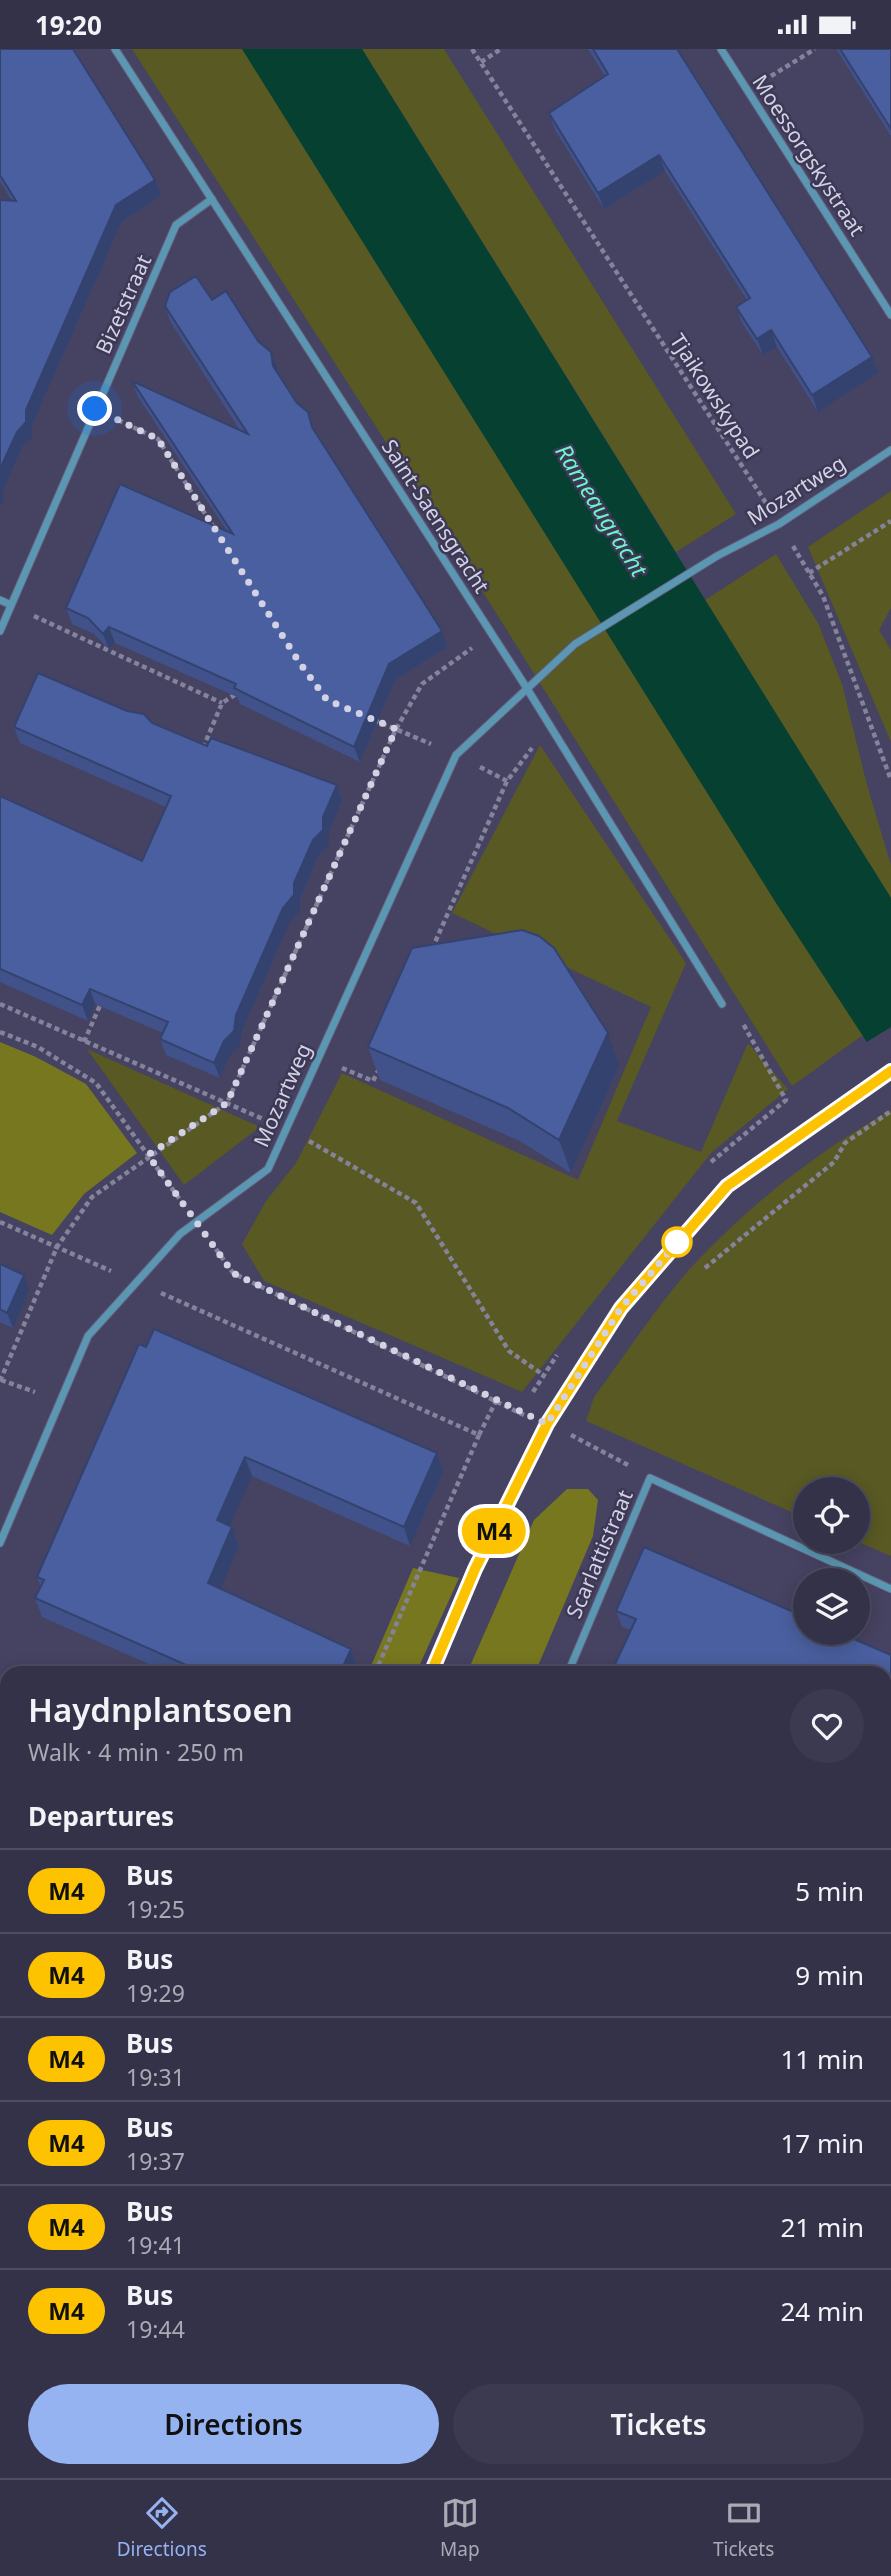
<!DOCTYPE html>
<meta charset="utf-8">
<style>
:root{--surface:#343249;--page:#3c3a50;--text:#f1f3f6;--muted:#a9aab4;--line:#4e4d61;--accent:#95b2f1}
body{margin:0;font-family:"Noto Sans",sans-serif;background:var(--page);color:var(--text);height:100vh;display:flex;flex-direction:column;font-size:26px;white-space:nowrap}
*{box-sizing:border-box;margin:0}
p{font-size:23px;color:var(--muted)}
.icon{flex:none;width:38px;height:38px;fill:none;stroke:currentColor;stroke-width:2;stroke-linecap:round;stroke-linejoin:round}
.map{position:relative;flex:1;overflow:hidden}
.details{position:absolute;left:0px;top:1617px;width:892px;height:812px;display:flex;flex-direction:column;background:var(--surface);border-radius:21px 21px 0 0;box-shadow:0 4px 18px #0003,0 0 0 2px var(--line)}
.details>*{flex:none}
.badge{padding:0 14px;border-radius:23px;font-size:24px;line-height:46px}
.fabs{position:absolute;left:793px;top:1428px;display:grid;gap:14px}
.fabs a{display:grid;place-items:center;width:77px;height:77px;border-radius:50%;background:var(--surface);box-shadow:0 4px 18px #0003,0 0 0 2px var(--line);font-size:35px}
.you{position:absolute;width:35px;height:35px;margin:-18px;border:5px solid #fff;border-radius:50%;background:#1a73e8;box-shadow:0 0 0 10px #1a73e833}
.map>.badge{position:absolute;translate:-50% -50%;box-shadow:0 0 0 4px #fff}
h2{padding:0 28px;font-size:26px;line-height:63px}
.round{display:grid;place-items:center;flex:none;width:74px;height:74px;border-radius:37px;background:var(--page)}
.head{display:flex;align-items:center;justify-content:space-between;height:119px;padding:0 28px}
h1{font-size:33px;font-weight:600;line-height:52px}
.button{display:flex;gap:14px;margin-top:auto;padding:14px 28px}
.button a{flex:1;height:80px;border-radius:42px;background:var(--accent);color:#111;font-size:28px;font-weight:600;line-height:80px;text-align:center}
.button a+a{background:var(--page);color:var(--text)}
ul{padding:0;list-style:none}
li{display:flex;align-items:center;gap:21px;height:84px;padding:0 28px;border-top:2px solid var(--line)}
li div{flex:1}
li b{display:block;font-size:26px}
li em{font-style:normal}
li .badge{min-width:77px;font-weight:700;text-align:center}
.status{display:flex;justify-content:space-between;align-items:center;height:49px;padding:0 35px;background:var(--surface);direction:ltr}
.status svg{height:19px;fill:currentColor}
.menu{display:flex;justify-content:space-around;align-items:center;height:98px;border-top:2px solid var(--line);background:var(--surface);font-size:19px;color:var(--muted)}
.menu a{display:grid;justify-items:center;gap:4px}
.menu .current{color:var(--accent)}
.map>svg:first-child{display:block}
.green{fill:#595923}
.forest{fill:#777720}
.water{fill:#054031}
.pier{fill:#464261}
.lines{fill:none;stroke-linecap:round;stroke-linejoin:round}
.service-casing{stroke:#625f7b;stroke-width:7}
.minor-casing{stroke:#625f7b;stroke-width:9}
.path{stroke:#85839c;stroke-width:4.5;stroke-dasharray:5 3.5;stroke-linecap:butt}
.service{stroke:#5b97b2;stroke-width:5}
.minor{stroke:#5b97b2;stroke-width:7}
.wall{fill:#405289}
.shaded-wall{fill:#34426f}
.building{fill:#4a5f9f;stroke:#34426f;stroke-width:2}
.line-casing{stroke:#fff;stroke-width:16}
.line{stroke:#fdc300;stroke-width:10}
.walk{stroke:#d3d2e5;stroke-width:7;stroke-dasharray:0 12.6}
.stop-dot{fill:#fff;stroke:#fdc300;stroke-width:3.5}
.labels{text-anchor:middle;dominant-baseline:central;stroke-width:5;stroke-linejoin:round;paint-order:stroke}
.street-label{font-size:21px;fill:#d3d2e5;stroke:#3c3856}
.water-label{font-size:23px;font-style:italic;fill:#6bf5c9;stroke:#3c3856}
</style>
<div class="status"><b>19:20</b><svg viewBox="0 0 49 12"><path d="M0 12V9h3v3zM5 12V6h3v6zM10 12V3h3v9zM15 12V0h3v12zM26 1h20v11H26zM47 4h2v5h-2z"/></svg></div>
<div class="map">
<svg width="891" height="2429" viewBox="0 0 891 2429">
<rect width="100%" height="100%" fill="#464261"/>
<path class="green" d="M132,0H244L863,986L792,1037L493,559Z
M362,0H444L736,465L676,503Z
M891,442V559L879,581L891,601V693L808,498Z
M776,505L818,574L842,635L867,736L891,816V849L705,551Z
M540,696L686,914L617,1072L701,1103L748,994L788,1040L711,1104L522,1343L264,1232L242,1195L266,1152L296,1114L342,1024L578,1131L651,958L452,864Z
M87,1000L260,1078L184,1136Z
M891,1061V1507L858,1493V1440H805V1469L586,1372L594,1348C627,1304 661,1250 698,1211C754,1152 820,1101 891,1061Z"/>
<path class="forest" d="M0,993L36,1008L86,1035L137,1104L84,1145L52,1186L0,1163Z
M567,1440H588L598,1451L593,1487L535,1624H467L534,1471Z
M413,1519L459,1529L416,1624H368Z
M0,2405H7V2422H65L62,2429H0Z
M117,2422H192L189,2429H114Z"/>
<path class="water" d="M242,0H362L891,849V1030L776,854Z"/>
<path class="pier" d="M891,978V1033L865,994Z"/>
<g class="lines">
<defs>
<path id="service" d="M431,1624L475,1520L547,1375L621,1259L727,1137L891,1022
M89,2429L92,2422"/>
<path id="minor" d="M115,0L526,638L722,955
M721,0L891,266
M0,551L11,556
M0,582L176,176L212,150
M0,1494L88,1287L180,1185L268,1120L456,706L575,595L717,507L779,475L891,401
M568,1624L650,1429L891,1540
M0,1638L7,1641
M0,2090L7,2093
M691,2422L707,2429
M211,2429L214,2422"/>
</defs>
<use href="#service" class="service-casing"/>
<use href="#minor" class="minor-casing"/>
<path class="path" d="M472,0L766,454
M481,13L501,0
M771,27L815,0
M118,371L158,390L214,479
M793,497L823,547L891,731
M809,524L891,472
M34,567L222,654
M374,671L431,695
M203,699L222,654L236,645
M480,718L507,732
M432,900L507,732L532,699
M0,955L263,1070
M0,983L38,998L96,1034L181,1152
M84,993L101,954
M342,1019L373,1032L379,1020
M309,1092L416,1154L509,1302L542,1325
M711,1113L786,1051L742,973
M0,1173L111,1222
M211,1193L233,1224L524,1366
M705,1219L834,1113L845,1094L891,1062
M161,1244L479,1386L496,1352
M1,1331L35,1343
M0,1332L57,1198L92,1148L227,1054L396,680L422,635L472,599
M533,1343L557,1306
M571,1386L628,1416
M375,1624L479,1386
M886,2029L891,2032
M886,2128L891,2115
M0,2362L7,2345
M552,2429L555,2422
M752,2429L755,2422"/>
<use href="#service" class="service"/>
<use href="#minor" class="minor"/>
</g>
<path class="wall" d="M0,0L161,147L122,172L32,376V389L22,398L12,421L3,443V455L0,458V151L12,152L0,132Z
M588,0H677L878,324L818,363L777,298L763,306L742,274L736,258L747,251L665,122L604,160L555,81L549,64L605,27Z
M837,0H891V87L838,3Z
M212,251L271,303L278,323L447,598L395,631L360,713L240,655L237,648L115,594L109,600L94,585L72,575L66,559L227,482L138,348L132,332L241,383L170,272L165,257Z
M152,674L207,697L337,736L342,751L329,783V796L318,807L300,850V862L289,875L242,982L240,997L229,1008L220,1029L166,1006L160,990L163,984L95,955L88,972L0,933V747L142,812L166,758L20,694L14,678Z
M368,998L619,1017L571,1124L520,1092L380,1031Z
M0,1215L29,1241L13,1279L0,1273Z
M139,1295L437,1404L443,1423L410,1497L252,1427L229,1477L232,1478L239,1497L220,1540L351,1600L357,1618L355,1624H169L42,1568L35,1549L41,1538L37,1528Z
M644,1498L805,1568V1584H840L891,1606V1704L886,1716L891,1718V1773L886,1771V1624H611L631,1581L622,1578L616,1562Z
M0,1703L7,1706V1810L0,1807Z
M0,1870L7,1873V2043L0,2040Z
M0,2157L7,2160V2330L0,2327Z"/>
<path class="shaded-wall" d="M659,106L665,122L604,160L598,144Z
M155,131L161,147L122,172L32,376V389L22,398L12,421L3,443V455L0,458V420L116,156Z
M771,281L777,298L763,306L757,290Z
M271,303L277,319L279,332L273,317Z
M872,308L878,324L818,363L812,346Z
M109,578L115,594L109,600L103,585Z
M442,582L447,598L395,631L360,713L354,698L389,615Z
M337,736L342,751L329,783V796L318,807L300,850V862L289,875L242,982L240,997L229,1008L220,1029L214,1014Z
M90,940L95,955L88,972L82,956Z
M608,984L619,1017L571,1124L559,1091Z
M24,1226L29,1241L13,1279L7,1264Z
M437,1404L443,1423L410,1497L404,1478Z
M245,1408L252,1427L224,1490L217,1471Z
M232,1478L239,1497L215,1553L208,1534Z
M351,1600L357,1618L355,1624H340Z
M891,1674V1704L886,1716V1687Z
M891,1985V2015L886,2027V1998Z
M891,2336V2395L886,2408V2349Z
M865,2422H879L876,2429H862Z"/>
<path class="building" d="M0,0H73L155,131L116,156L26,361V373L17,383L0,420V151L16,152L0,126Z
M593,0H677L872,308L812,346L771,281L757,290L736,258L750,249L659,106L598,144L549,64L608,25Z
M840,0H891V80Z
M196,227L212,251L226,242L258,292L271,303L273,317L297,354L308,363L312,378L442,582L389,615L354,698L234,639L236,635L109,578L103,585L88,569L66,559L120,435L233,485L132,332L248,385L165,257L170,243Z
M38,624L127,662L144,665L152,674L207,697L211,689L337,736L323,768V781L313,791L294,834V846L283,859L236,966L234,982L224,992L214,1014L160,990L168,973L90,940L82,956L0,920V747L142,812L171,747L14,678Z
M522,881L539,887L554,899L608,984L559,1091L508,1059L368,998L412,899Z
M0,1215L24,1226L7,1264L0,1260Z
M154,1280L437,1404L404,1478L245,1408L217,1471L232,1478L208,1534L351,1600L340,1624H204L35,1549L44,1531L37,1528L139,1295L146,1298Z
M644,1498L805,1568V1584H840L891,1606V1674L886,1687V1624H611L636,1570L616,1562Z
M0,1703L7,1706V1795L0,1792Z
M886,1716L891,1718V1760L886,1757Z
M891,1843V1985L886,1998V1856Z
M0,1870L7,1873V2028L0,2025Z
M0,2157L7,2160V2315L0,2312Z
M891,2192V2336L886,2349V2205Z
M886,2362L891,2365L886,2377Z
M261,2422H539L555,2429H258Z
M623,2422H643L646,2429H620Z
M848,2422H865L862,2429H851Z"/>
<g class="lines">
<defs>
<path id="line" d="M431,1624L475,1520L547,1375L621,1259L727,1137L891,1022"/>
</defs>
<use href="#line" class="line-casing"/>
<use href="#line" class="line"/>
<path class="walk" d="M95,360L158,390L299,613L327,651L396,680L227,1054L148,1106L233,1224L547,1375L621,1259L682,1188L677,1193"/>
</g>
<circle class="stop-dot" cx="677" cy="1193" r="14"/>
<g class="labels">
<g class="street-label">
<text transform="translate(809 106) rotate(57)">Moessorgskystraat</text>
<text transform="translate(123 255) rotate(-66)">Bizetstraat</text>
<text transform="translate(715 347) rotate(57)">Tjaikowskypad</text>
<text transform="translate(796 441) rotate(-32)">Mozartweg</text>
<text transform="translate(436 467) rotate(57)">Saint-Saensgracht</text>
<text transform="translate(282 1046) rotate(-66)">Mozartweg</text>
<text transform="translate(599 1505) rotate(-67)">Scarlattistraat</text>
</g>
<g class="water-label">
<text transform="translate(602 461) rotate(58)">Rameaugracht</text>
</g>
</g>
</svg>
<div class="fabs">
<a><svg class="icon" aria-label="locate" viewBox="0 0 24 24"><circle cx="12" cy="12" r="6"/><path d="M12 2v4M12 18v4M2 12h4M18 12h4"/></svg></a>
<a><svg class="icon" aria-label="layers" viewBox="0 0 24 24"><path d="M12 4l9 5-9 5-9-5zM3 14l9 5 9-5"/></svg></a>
</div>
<div class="you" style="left:95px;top:360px"></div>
<b class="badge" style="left:494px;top:1482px;background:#fdc300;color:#111">M4</b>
<section class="details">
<div class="head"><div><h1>Haydnplantsoen</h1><p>Walk · 4 min · 250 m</p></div><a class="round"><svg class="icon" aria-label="heart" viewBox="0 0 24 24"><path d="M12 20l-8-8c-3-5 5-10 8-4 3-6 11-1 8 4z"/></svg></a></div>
<h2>Departures</h2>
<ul>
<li><span class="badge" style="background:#fdc300;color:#111">M4</span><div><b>Bus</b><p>19:25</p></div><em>5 min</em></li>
<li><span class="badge" style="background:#fdc300;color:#111">M4</span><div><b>Bus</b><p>19:29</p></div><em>9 min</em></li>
<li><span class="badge" style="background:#fdc300;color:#111">M4</span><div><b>Bus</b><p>19:31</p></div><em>11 min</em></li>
<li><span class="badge" style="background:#fdc300;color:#111">M4</span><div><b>Bus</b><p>19:37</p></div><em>17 min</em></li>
<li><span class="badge" style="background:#fdc300;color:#111">M4</span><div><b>Bus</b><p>19:41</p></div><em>21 min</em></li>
<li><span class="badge" style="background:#fdc300;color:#111">M4</span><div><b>Bus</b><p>19:44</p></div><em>24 min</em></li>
</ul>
<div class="button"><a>Directions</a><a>Tickets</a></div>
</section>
</div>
<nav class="menu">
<a class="current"><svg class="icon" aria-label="directions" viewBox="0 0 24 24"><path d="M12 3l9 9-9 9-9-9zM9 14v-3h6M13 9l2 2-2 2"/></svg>Directions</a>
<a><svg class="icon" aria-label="map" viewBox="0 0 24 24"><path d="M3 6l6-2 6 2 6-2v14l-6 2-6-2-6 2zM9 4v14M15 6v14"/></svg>Map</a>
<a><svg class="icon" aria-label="tickets" viewBox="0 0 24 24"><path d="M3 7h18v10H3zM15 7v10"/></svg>Tickets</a>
</nav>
